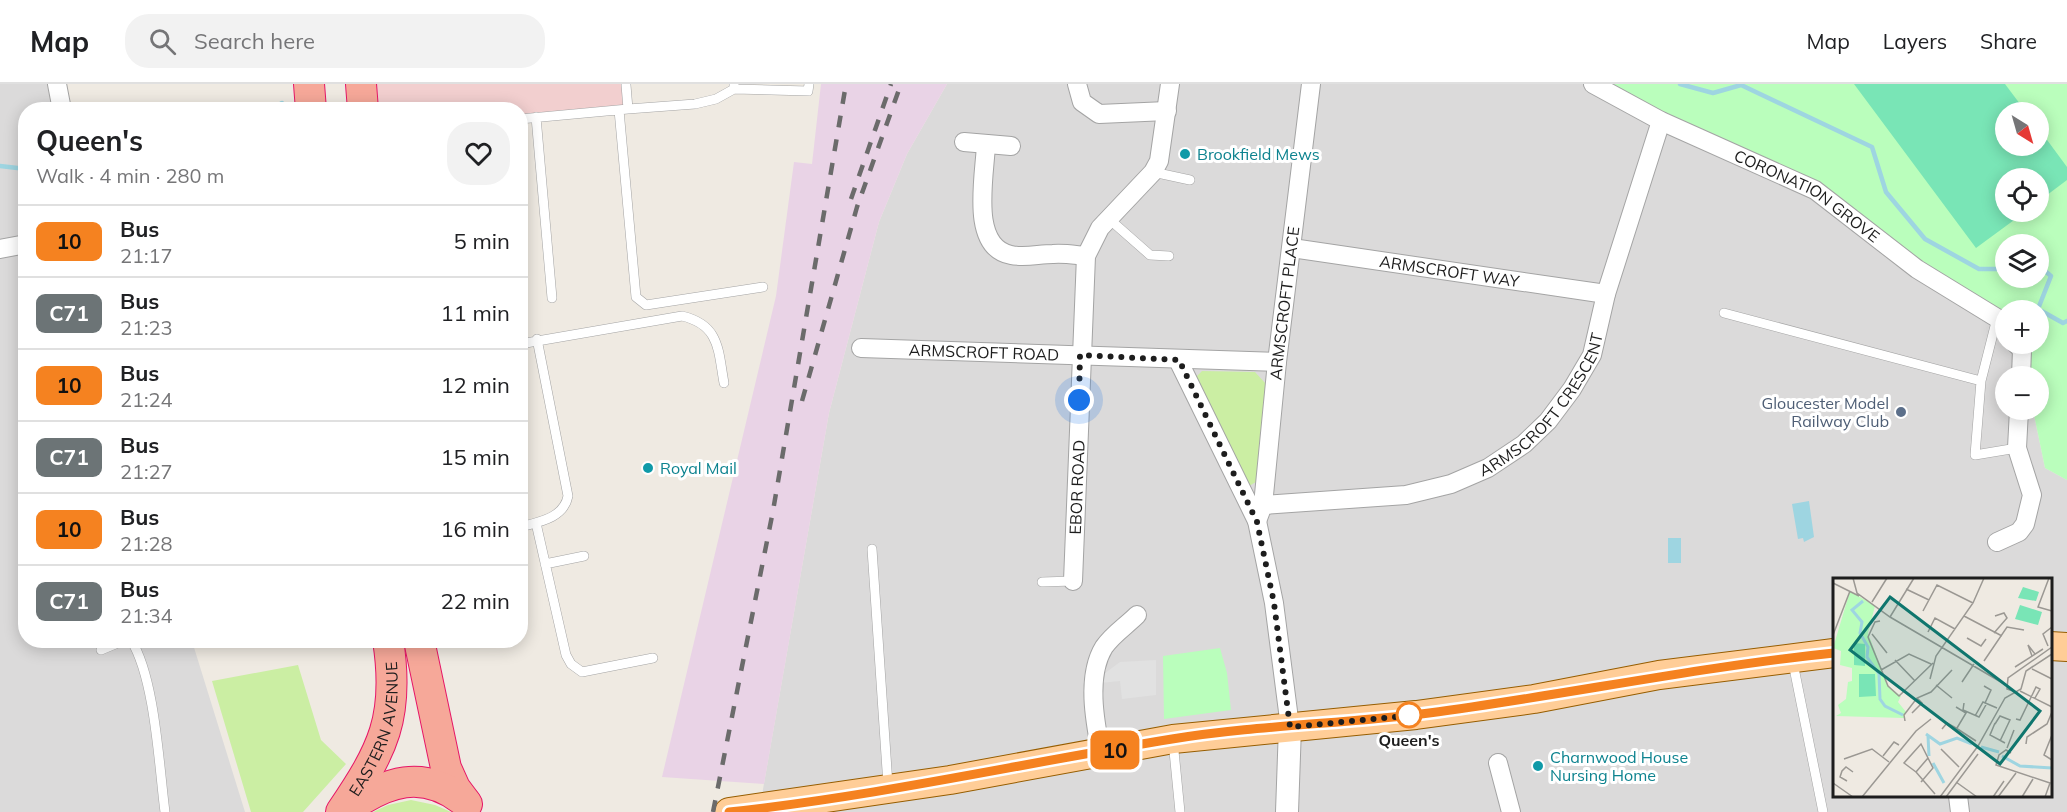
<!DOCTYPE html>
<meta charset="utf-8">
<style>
:root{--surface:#fff;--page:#f2f2f2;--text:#202124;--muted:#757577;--line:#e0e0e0}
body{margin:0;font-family:Mulish,sans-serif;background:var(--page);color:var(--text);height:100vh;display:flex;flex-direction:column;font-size:22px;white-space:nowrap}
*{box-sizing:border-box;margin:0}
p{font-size:20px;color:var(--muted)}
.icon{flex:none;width:33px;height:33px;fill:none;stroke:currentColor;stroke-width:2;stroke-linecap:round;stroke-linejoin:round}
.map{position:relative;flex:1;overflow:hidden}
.drawer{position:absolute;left:18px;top:18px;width:510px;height:546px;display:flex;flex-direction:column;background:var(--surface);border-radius:24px;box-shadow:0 3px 15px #0003}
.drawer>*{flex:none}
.badge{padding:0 12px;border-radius:9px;font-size:21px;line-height:39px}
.needle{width:39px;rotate:143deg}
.buttons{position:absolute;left:1995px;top:18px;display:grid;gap:12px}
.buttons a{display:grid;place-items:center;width:54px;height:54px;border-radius:50%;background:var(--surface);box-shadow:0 3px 15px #0003;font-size:30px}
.you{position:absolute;width:30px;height:30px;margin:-15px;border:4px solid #fff;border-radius:50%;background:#1a73e8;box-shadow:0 0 0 9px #1a73e833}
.map>.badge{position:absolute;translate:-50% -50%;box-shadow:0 0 0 3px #fff}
.round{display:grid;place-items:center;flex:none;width:63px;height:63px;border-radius:24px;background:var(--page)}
.summary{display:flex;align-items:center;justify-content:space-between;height:102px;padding:0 18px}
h1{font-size:28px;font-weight:700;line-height:45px}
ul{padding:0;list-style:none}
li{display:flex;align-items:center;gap:18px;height:72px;padding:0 18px;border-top:2px solid var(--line)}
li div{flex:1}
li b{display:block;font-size:22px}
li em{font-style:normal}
li .badge{min-width:66px;font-weight:700;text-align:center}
header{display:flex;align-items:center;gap:36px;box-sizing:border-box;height:84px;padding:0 30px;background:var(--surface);border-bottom:2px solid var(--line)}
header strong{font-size:28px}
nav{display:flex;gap:33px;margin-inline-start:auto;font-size:21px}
.search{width:420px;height:54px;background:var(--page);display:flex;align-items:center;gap:15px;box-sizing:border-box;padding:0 21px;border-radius:24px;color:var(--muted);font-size:22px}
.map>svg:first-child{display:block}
.residential{fill:#dbdada;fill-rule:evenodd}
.commercial{fill:#f2cfcf}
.industrial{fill:#e9d3e6}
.grass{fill:#cbeea3}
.park{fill:#bafebc;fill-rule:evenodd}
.pitch{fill:#79e5b6}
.parking{fill:#e1e1e1}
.water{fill:#9ed5e1}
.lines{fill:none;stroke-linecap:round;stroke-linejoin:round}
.stream{stroke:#9ed5e1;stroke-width:4.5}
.service-casing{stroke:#a4a4a4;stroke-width:10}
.minor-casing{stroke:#a4a4a4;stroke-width:20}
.tertiary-casing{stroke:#a4a4a4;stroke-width:24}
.primary-casing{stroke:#965d00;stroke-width:30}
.trunk-casing{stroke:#e61667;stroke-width:32}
.service{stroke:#fff;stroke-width:9}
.minor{stroke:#fff;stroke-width:18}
.tertiary{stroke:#fff;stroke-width:22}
.primary{stroke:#ffcd97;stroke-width:28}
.trunk{stroke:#f6a899;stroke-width:30}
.rail{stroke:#6b6b6b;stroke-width:4.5;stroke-dasharray:12 12;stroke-linecap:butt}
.line-casing{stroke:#fff;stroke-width:14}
.line{stroke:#f58220;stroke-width:9}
.walk{stroke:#1d1d1d;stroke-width:6;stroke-dasharray:0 10.8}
.culture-dot{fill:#0f9aa8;stroke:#fff;stroke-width:2}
.service-dot{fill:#5c6f8a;stroke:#fff;stroke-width:2}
.stop-dot{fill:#fff;stroke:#f58220;stroke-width:3}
.labels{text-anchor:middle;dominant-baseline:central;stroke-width:6;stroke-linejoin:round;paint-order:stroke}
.culture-label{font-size:16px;fill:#0d838f;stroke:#fff;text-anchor:start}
.street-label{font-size:16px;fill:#1d1d1d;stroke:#fff}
.service-label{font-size:16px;fill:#4e5e75;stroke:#fff;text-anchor:end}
.stop-label{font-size:16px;font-weight:bold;fill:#1d1d1d;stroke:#fff}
.inset-river{fill:none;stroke:#9ed5e1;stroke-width:3}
.inset-road{fill:none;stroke:#9b9893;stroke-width:1.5}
.view{fill:#0f766e;fill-opacity:0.15;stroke:#0f766e;stroke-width:3}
.inset-edge{fill:none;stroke:#1d1d1d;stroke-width:3}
</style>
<header>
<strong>Map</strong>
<div class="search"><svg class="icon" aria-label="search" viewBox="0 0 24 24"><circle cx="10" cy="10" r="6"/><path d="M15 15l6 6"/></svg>Search here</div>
<nav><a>Map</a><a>Layers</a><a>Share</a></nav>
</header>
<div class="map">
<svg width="2067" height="728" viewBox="0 0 2067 728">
<rect width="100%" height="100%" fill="#efeae2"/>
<path class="residential" d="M0,0H47L52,25L26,26V556L192,557L245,728H0Z
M947,0H1593L1815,106L2005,245L2006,260H2016L2027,292H2006V326H2033L2045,384L2067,396V728H759L829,329L879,138L907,70ZM1834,496H2050V712H1834Z"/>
<path class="commercial" d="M361,0H626L628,25L521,35L520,26L363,25Z"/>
<path class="industrial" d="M821,0H947L907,70L879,138L829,329L764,700L662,693L776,212L794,78L812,80Z"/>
<path class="grass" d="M1202,287L1255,288L1266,300L1256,398L1249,402L1196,293Z
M298,581L321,656L346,680L303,728H251L212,597Z
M411,716L435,721L451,728H373L388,721Z"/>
<path class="park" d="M1593,0H2067V396L2045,384L2033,326H2038V292H2027L2016,260H2038V226H2006L2005,245L1815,106ZM2006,28H2038V62H2006ZM2006,94H2038V128H2006ZM2006,160H2038V194H2006Z
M1220,564L1227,589L1231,626L1164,635L1163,572Z"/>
<path class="pitch" d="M1854,0H2005L2026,28H2006V62H2038L2039,45L2067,83V96L2039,117L2038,94H2006V128H2025L1976,164Z"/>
<path class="parking" d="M1156,576V611L1122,615L1120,597L1100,599L1097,595L1120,578Z"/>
<path class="water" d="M1809,417L1814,453L1804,458L1803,454L1798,455L1792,420Z
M1681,454V479H1668V454Z"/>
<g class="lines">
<path class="stream" d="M1680,0L1713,9L1741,1L1872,63L1886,108L1925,155L1979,185H2006
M271,26L282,19
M0,82L26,85
M2038,181L2051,192L2038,225L2063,239L2067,237"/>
<defs>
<path id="service" d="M734,5L808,7L809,0
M628,25L695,20L716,15L734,5V0
M619,26L636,213L646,221L763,203
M536,33L552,214
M520,35L628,25L626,1
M1153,88L1190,96
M1108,134L1150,171L1169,172
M1724,229L1981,297
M1997,234L1981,297L1975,371L2017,364
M520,260L682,232C720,241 718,266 724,299
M536,439L566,571L571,580L582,588L653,574
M520,443C539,438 564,434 568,412L537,255
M872,465L888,701
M545,480L584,472
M1042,498L1073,497
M131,556C155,594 159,682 165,728
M101,566L125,556
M1793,579L1823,728
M1173,657L1180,728"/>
<g id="minor">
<path d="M57,0L62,26"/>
<path d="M1077,0L1082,18L1099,30L1167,27"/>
<path id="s1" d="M1593,0L1661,37L1815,106L1917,185L1997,234L2006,245"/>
<path d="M964,58L1011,62"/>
<path d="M986,60C985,91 969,163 1011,171C1025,174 1039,170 1053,170C1064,169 1075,171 1086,172"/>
<path id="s2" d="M1292,164L1606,210"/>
<path d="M0,165L26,160"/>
<path d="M2016,260L2022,266L2021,292"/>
<path id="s3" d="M861,264L1277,278"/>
<path d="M1178,276L1257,437L1274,519L1290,643"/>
<path id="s4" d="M1263,421L1406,411L1451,400L1488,384L1524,360L1548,337L1572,305L1592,271L1606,210L1661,37"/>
<path id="s5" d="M1257,437L1263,421L1277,278L1311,0"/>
<path d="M1997,458L2019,448L2025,440L2032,411L2017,364L2019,326"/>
<path id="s6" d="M1073,497L1086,172L1100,144L1153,88L1159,77L1170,0"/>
<path d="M1101,669C1095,638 1086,592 1104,563C1113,550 1126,542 1137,531"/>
<path d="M1498,679L1511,728"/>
<path d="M1958,712L1960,728"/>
</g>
<path id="tertiary" d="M1287,728L1290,643"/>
<path id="primary" d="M2050,562L2067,563
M729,728L950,696L1173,655L1416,631L1534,615L1659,591L1834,569"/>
<g id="trunk">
<path d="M309,0L311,26"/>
<path d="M361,0L363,26"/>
<path d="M419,556L446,684L455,704L467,720"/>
<path d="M346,726C386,697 423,684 465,718"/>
<path id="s7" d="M341,728C383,666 400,633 388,556"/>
</g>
</defs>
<use href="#service" class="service-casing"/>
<use href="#minor" class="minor-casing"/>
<use href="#tertiary" class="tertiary-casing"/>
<use href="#primary" class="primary-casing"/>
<use href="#trunk" class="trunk-casing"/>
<use href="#service" class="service"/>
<use href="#minor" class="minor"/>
<use href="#tertiary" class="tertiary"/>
<use href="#primary" class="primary"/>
<use href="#trunk" class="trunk"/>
<path class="rail" d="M851,115L891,0
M802,317L857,123L901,0
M713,728L773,427L846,0"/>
</g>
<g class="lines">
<defs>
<path id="line" d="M729,728C878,712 1024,679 1172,655C1257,641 1344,640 1429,629C1565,611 1698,583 1834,569"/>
</defs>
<use href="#line" class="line-casing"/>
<use href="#line" class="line"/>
<path class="walk" d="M1079,316L1080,271L1179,276L1257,438L1274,519L1290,643L1416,631H1409"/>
</g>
<g class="culture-dot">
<circle cx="1185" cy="70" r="6"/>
<circle cx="648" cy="384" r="6"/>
<circle cx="1538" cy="682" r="6"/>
</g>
<circle class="service-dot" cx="1901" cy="328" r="6"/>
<circle class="stop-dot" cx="1409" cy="631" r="12"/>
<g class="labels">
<g class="culture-label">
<text x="1197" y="70">Brookfield Mews</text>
<text x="660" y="384">Royal Mail</text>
<text x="1550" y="673">Charnwood House<tspan x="1550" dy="18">Nursing Home</tspan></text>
</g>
<g class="street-label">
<text stroke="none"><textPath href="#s1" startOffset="242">CORONATION GROVE</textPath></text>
<text stroke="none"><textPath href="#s2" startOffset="159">ARMSCROFT WAY</textPath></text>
<text stroke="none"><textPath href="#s5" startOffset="220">ARMSCROFT PLACE</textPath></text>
<text stroke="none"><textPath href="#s3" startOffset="123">ARMSCROFT ROAD</textPath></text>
<text stroke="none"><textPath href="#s4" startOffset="315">ARMSCROFT CRESCENT</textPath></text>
<text stroke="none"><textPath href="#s6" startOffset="94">EBOR ROAD</textPath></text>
<text stroke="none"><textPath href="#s7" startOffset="92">EASTERN AVENUE</textPath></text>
</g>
<g class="service-label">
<text x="1889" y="319">Gloucester Model<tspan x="1889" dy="18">Railway Club</tspan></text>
</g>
<g class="stop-label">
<text x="1409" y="656">Queen's</text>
</g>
</g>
<g transform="translate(1833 494)">
<rect width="219" height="219" fill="#efeae2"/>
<path d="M17,13L42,28L35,55L55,108L68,118L65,124L73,134L71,140L3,138L8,135L5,127L13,121L15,104L19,103V90L7,87L8,73L0,70Z" fill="#bafebc"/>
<path d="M190,9L206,14L203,23L185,20ZM187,27L209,34L205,47L182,41ZM21,65L32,66V88L21,87ZM26,96H42L43,118L26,119Z" fill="#79e5b6"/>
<path class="inset-river" d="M30,23L19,32L29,44L27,55L35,69L34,79L46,96L47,121L52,128L70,137M93,156L107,166L124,160L139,166M95,158L96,178M148,169L166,174M169,178L187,188L219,190M100,185L111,205"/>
<path class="inset-road" d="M20,0L24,15L57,39L173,107M216,0L205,29L219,33M0,5L26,18M73,11L96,22M39,24L54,0M90,33L104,7L140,25M131,38L169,58M57,39L81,0M47,43L42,44L35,59L55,108L66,118L100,85M95,54L102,40L122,51M161,55L174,40L171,35L162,38M39,56L54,75M0,57L17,13M134,60L148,68L153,61M215,68L210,56L219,49M199,78L195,67L202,76M62,82L82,103M151,83L174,49L191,52M182,89L210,71M199,91L219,101M48,92L76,76L98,86M97,101L103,78L140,25L151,0M129,104L141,86M103,107L119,120M151,108L158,112L152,125M187,113L219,129M183,114L174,111L175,100L219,69M131,125L130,132L146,139L154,125M123,129L133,135L124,150M79,135L89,125L84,120M142,138L150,124L164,130M183,141L187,142L203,109L207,111L202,120M72,143L71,137L84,120L98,114L119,92M162,145L157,157L172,165M162,146L167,138L177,142L167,163M123,150L143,163M109,151L114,145L123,150M219,157L211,177L219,182M193,166L194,159L214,146L219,134M174,170L181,152M108,171L126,189M178,175L173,172L166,177L163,187L217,205L212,219M50,178L61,164L66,167M95,180L83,194L102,216M11,181L39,171L56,184M83,194L71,185L88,166L100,190L88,204M14,203L7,199L9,193L13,189L20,194M123,204L144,219M0,205L20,219M29,219L83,153L98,141M107,219L145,168L172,120L188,111L193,93L219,76M113,219L145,176M160,219L171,203M165,219L183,195M189,219L200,201"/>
<path class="view" d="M57,19L207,133L167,186L17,72Z"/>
<rect width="219" height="219" class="inset-edge"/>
</g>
</svg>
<div class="buttons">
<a><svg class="needle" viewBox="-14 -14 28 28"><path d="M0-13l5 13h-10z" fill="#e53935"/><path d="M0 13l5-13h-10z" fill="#757577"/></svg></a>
<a><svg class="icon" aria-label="locate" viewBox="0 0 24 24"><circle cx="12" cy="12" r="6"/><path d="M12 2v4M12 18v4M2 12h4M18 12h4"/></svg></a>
<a><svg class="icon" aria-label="layers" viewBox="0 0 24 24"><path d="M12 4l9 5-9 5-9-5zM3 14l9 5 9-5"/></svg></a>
<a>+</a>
<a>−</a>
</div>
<div class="you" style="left:1079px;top:316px"></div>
<b class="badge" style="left:1115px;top:666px;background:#f58220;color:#111">10</b>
<section class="drawer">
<div class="summary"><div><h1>Queen's</h1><p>Walk · 4 min · 280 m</p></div><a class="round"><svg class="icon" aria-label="heart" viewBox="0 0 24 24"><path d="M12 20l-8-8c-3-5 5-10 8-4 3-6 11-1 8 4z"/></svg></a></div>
<ul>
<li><span class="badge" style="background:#f58220;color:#111">10</span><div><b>Bus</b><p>21:17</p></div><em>5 min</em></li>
<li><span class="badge" style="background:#6c7476;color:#fff">C71</span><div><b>Bus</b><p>21:23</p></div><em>11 min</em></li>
<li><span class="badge" style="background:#f58220;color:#111">10</span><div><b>Bus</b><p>21:24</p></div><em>12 min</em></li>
<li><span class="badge" style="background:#6c7476;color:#fff">C71</span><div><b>Bus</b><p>21:27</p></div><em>15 min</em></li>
<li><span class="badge" style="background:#f58220;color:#111">10</span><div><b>Bus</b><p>21:28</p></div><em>16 min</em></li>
<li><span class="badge" style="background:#6c7476;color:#fff">C71</span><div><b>Bus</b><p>21:34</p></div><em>22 min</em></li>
</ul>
</section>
</div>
